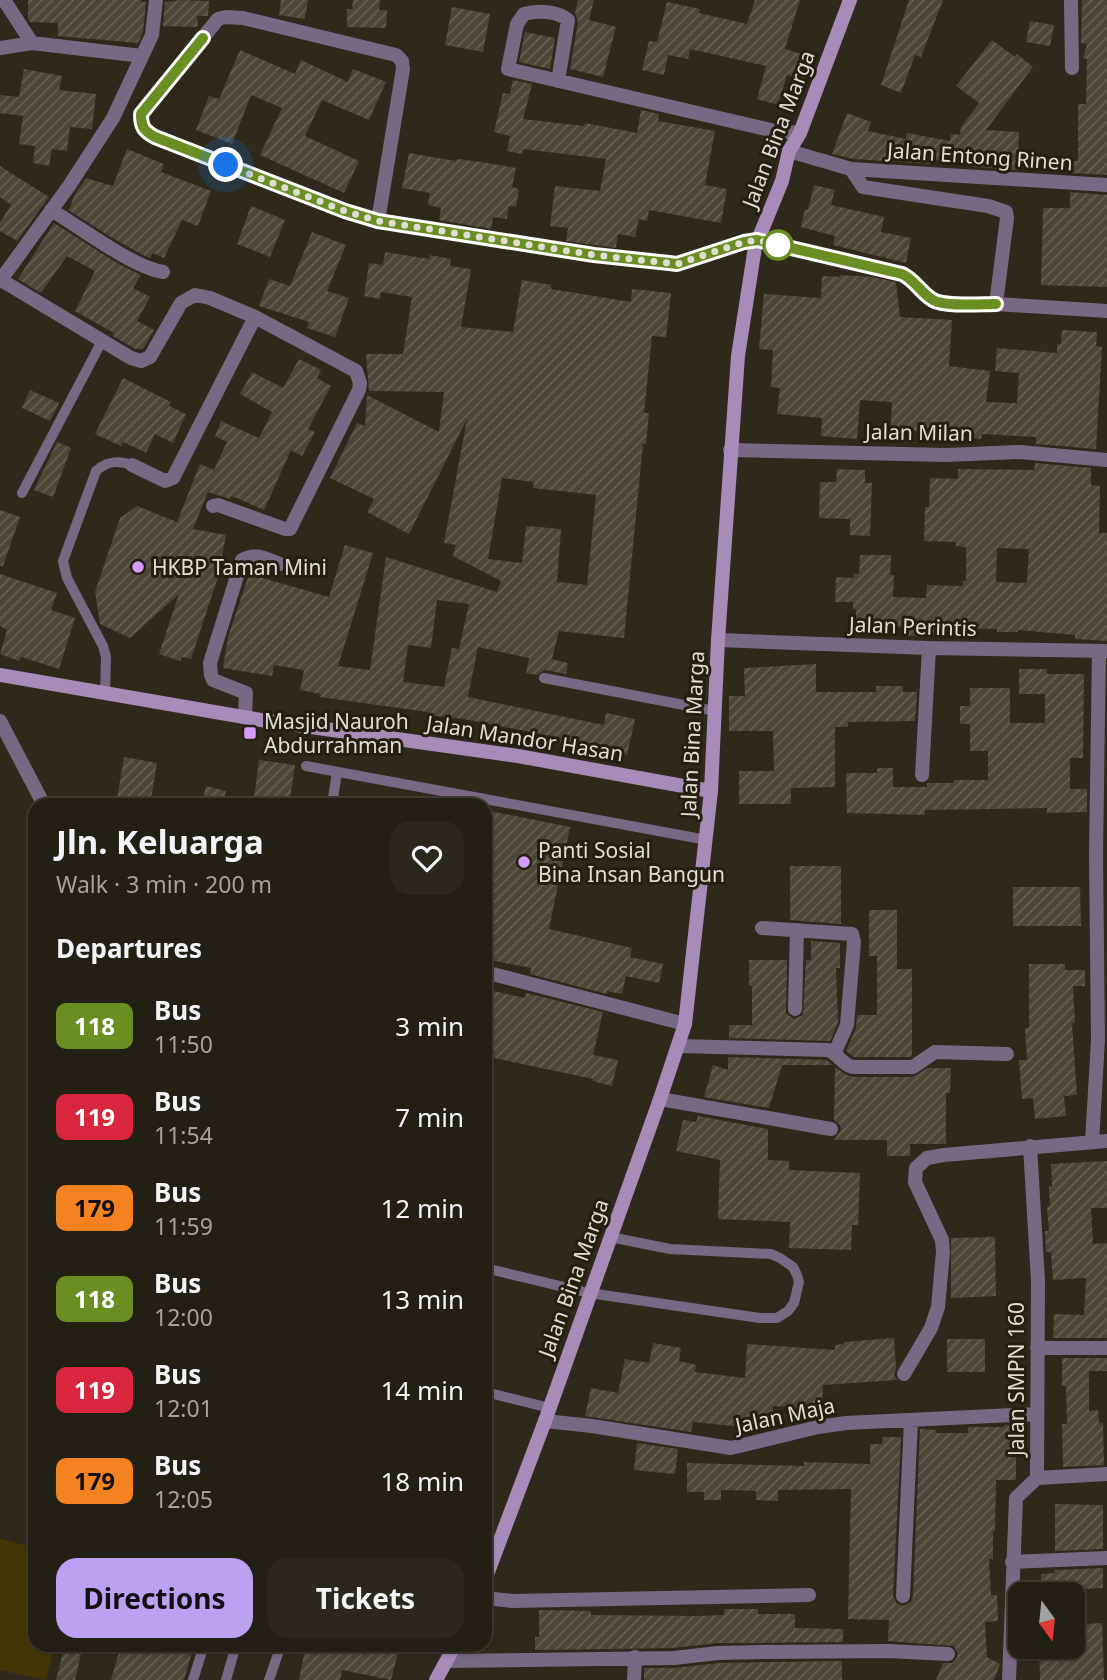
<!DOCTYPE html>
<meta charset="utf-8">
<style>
:root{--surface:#221f14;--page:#2a271d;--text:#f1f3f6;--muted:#a2a2a0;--line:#3f3d34;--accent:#bca0f2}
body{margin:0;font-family:"Noto Sans",sans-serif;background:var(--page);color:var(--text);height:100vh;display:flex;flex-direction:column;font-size:26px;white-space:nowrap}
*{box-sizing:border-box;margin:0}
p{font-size:23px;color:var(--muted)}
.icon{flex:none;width:38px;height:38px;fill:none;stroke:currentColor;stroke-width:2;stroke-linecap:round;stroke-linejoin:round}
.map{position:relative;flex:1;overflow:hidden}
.drawer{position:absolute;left:28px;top:798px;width:464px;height:854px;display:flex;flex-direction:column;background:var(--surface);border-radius:21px;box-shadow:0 2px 5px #0004,0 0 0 2px var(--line)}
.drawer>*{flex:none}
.badge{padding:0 14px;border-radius:10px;font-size:24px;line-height:46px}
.needle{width:46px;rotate:165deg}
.tools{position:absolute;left:1008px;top:1582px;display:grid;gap:14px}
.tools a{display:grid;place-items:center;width:77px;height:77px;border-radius:14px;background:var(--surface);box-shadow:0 2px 5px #0004,0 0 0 2px var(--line);font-size:35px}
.you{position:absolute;width:35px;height:35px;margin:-18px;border:5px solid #fff;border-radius:50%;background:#1a73e8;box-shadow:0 0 0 10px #1a73e833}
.map>.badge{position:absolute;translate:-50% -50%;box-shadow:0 0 0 4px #fff}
h2{padding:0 28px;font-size:26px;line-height:63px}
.round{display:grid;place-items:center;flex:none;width:74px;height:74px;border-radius:21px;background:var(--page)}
.head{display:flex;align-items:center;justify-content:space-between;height:119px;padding:0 28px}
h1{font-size:33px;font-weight:700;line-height:52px}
.button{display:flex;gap:14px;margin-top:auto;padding:14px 28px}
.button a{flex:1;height:80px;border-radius:21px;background:var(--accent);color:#111;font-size:28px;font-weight:700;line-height:80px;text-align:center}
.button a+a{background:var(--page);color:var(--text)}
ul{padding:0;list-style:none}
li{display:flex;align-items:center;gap:21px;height:91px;padding:0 28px}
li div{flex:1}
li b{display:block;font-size:26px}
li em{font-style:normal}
li .badge{min-width:77px;font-weight:700;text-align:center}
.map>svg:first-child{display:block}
.pitch{fill:#443604}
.building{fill:url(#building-hatch);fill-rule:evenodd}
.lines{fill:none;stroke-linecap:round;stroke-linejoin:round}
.lane{stroke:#796884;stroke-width:10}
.street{stroke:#796884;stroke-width:14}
.secondary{stroke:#a78bb8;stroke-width:14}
.line-casing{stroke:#fff;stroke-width:16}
.line{stroke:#6b8e23;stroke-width:10}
.walk{stroke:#e0ddd4;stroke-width:7;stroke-dasharray:0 12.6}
.stop-dot{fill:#fff;stroke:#6b8e23;stroke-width:3.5}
.poi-dot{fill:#d69bfa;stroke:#241f11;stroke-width:2.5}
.labels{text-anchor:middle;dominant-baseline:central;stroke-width:6;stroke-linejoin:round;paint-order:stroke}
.street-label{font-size:21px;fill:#e0ddd4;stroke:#241f11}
.poi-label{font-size:21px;fill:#e0ddd4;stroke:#241f11;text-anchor:start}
</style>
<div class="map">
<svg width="1107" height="1680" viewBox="0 0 1107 1680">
<defs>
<pattern id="building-hatch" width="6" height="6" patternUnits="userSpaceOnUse" patternTransform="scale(1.75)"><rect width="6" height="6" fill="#4b4637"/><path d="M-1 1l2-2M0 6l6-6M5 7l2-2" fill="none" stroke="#656053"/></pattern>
</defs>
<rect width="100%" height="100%" fill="#2e291b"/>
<path class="pitch" d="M0,1539L35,1548V1645H55L46,1680L0,1670Z"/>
<path class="building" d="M28,0H141V2H146L143,32L138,43L58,36V23L30,22L28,19Z
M181,0L209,1L208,16H197L198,27L163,26L165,2Z
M281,0H308L305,19L279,15Z
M353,0H380L379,10H387L386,28L347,27V9H352Z
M578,0H594L589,20L616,27L603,77L570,69L578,22L575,13Z
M755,0H800L785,49L811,57L804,80L787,75L778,105L757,99L766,66L690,49L688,59L668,55L664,75L642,70L649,41L657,42L667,2L700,9L699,13L747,24Z
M909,0H943L921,57L915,55L901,93L881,85Z
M1082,0H1107V175L1071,173V161H1078V104H1086L1087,59L1083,58L1087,44L1081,43Z
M452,7L490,14L483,52L445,45Z
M1030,21L1054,25L1050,46L1026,42Z
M525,32L555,38L550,69L519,62Z
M992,40L1015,57L1017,54L1033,67L986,130L1019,132L1017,170L976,167L932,159L931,164L853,159L832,154L847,113L871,122L868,131L906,139L907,133L950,141L951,134L960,135L961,127L979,103L956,86Z
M240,50L295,74L301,60L348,82L353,69L386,82L369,120L322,100L305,136L359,161L344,193L260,155L282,108L251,95L232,144L196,130L209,96L219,99Z
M24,69L62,76L59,90L96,94L92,129L70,127L67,151L52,149L49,166L33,163L35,146L19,144L23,116L0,113V95L19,97Z
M513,80L532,84L523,119L584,126L585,123L637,133L641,110L659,114L658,121L715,131L705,185L727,189L721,223L649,210L647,221L639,219L635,237L618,234L616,248L566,241L568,228L550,226L555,186L600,191L606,159L523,149L522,154L507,151L510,136L494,132L503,93L510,94Z
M127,149L164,164L161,172L211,191L198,226L182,220L164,258L153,253L150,258L141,254L111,237L65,208L69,210L74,196L86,178L113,186Z
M409,153L456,161L457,159L482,162L516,168L512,187L519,189L516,207L509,206L507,219L493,217L491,229L439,220L441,208L428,205L430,193L402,188Z
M0,166L49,197L17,241L0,231V223L11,205L0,197Z
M814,185L835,190L831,205L884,217L881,232L911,238L906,263L833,245L835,236L801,227L805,209L808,210Z
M1070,192L1107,195V287L1041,285L1043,208H1070Z
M251,206L285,220L270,257L237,244Z
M54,223L117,263L141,275L133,288L150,297L137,321L154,330L143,349H135L113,336L114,333L75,311L95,271L67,256L41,293L18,279Z
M312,232L346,245L327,291L349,298L335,337L307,328L309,322L259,306L269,279L290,286Z
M385,252L429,259L430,255L451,259L450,266L471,269L461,327L513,332L522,280L551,285V289L631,302L632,289L671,293L666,337L652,336L644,413H649L646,444H643L624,638L559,631L552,659L568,663L566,674L545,670L537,675L526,673L529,658L478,647L468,697L604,725L606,713L635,719L627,755L560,743L561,738L464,719L428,715V712L320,697L321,694L300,690L304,670L274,665L272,676L223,668L228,637L249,574L329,597L345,545L373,553L338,666L370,670L386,557L497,592L501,581L453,556L456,545L444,543L467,419L409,534L367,512L374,499L330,478L357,423L365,426L367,395L439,432L444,392L369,391L366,354H403L410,310L412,297L381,292L380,299L364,296L369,263L383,265ZM502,478L534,482L533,488L596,495L587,585L557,582L561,529L526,526L522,563L488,559ZM437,600L469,604L459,649L452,648L444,687L403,682L408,645L431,648Z
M840,275L873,277L896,282L900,317L952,320L949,366L990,371L986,402L1017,403L1019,373L995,371L997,348L1057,353V344H1061L1062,330L1097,332L1096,346L1102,347L1096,449L1036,444V437L982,434L981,439L914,431L913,443L890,441L892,402L860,400L857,439L821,436L822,418L777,414L780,388L771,387L773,350L759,349L764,294L821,298L822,276L840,277Z
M299,359L321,370L317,378L331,386L308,429L315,432L302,456L291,450L264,510L232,496L230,499L208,492L193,529L226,535L218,577L191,659L182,657L180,661L159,654L179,594L130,638L100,624L95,592L120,518L137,506L177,522L200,464L214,470L227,442L215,436L221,421L259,438L272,412L240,394L252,372L283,388Z
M123,378L171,402L169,406L186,414L173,443L155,434L146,453L123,442L121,446L95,434Z
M30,390L59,403L50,421L22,408Z
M57,442L71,448L53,497L34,490Z
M1035,463L1091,468V485L1100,486L1099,533H1107V641L1075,639V635L1018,630V632H997V629L947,628V634L924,633V636H907V627L856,626V609H853V602H835L836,577L854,578V574H859L860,555H891L890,575H894L893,597L926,598L927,585L963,586V581H966V547L956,546V542L924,541L925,507H929L930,478L958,479V469L1034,470ZM997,548L1029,549L1027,583L996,582Z
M837,469L865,470V483H872L870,536L850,535V519L819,518L820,482H836Z
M0,510L20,517L3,566H0Z
M0,574L57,593L51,610L75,618L59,669L21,657L19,661L0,654L7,630L0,626Z
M816,664V692H876V686H903V692H917L915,721L848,722V727H835V787L791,788V804H739V771H774L773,731H729V696H745L744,668Z
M1019,669H1047V674H1084L1083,758H1070V789H1087V812L1047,813V808L925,810V815L847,813L846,773H877V768H893V787H927V783H954V780H988V751H970V724H960V706H970V688H1010V723H1045V694H1019Z
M124,757L157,763L150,805H116Z
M259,760L295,765L289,805H253Z
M206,786L226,791L222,805L202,803Z
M485,810L570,827L549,929L632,948L630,957L663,964L659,983L626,976L622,994L607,991V994L530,974L531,968L485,959V940L493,898L485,896Z
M790,866H841V924L790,920Z
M1013,887H1080L1081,926H1013Z
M869,910H897V969H912V1056L910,1057H854L846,1051L856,1028L857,1015H877V956H869Z
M811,941L840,943V968H836L838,1023L830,1041L729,1038V1025H752V986H749V960H787L786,1013L794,1019L803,1015L806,960H811Z
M1029,964H1065V970H1085V986H1073L1075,1023H1072L1077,1095L1064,1096L1066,1116L1035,1119L1033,1098L1022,1099L1019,1060H1027L1025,1028H1029Z
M485,989L525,998L526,993L603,1012L593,1055L618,1060L612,1086L592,1081L593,1079L485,1056Z
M728,1057L826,1060L833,1065H782L769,1108L704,1097L713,1065L728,1070Z
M835,1067L845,1074L853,1077H913L928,1068H951L950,1093H946V1144H910V1156H887V1140H834L841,1130L840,1125L834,1120Z
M698,1116L768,1129V1160L789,1161V1170L860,1173L858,1225H852L851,1250L789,1248L790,1222L718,1219L720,1160L676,1151L683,1120L696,1122Z
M1107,1161V1208H1091L1093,1244L1107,1243V1338H1053L1054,1314L1084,1315L1086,1278L1053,1280L1051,1252H1046L1045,1231H1049L1047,1207L1050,1206L1049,1187L1052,1186L1051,1164Z
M995,1237L996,1296L951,1298V1238Z
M894,1338L896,1368L894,1375L897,1380L823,1385L822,1409L773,1406L772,1428L759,1431H743V1427L693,1422L691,1432L585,1416L591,1388L618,1393L625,1359L649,1363L653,1343L681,1348L679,1361L696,1365L695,1372L745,1378L747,1344L835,1350V1345L844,1344V1342Z
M947,1339H985V1372H947Z
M1062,1358H1107V1371H1089V1411L1098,1410L1099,1423H1103L1104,1465L1063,1467L1062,1424H1067L1066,1386H1062Z
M1026,1424V1457H1016V1480H996L995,1531H993V1559H989L991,1595H997L998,1621L985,1622L987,1657L1000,1664L994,1680H936L943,1663H952L956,1659L958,1654L954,1646L888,1641L889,1620L848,1619L851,1489L778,1490V1501L756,1500V1491L721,1490V1500H704V1492H687V1463L804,1466V1462L870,1464V1444H882L883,1437H901L893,1596L897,1604L903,1606L911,1602L913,1596L920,1429L936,1430V1433H968V1427H1004V1425Z
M637,1443L678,1449L675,1474L634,1470Z
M1055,1504L1103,1505V1549L1055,1551Z
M1103,1568V1588L1041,1591V1574L1054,1573L1055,1570Z
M724,1609H758V1614H795V1628L843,1629V1642L718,1643L673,1648L535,1650V1637H539V1610L591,1611V1615L696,1616L724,1615Z
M1102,1623L1104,1680H1040L1039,1647H1073V1625Z
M65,1645H83L75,1680H56Z
M121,1645H194L184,1680H111Z
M306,1645H400L391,1680L342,1670L340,1680H299Z
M842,1661V1680H644V1668H674L719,1663Z"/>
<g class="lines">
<path class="lane" d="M22,493L102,341
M544,678L715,711
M105,693L106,657L103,646L67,578L63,561L96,471C107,461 118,460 132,465
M306,766L707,840
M332,805L337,772
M485,1268L589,1293L760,1318H777L788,1311L794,1303L799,1282L797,1275L793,1267L780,1258L771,1254L670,1249L610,1237
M485,1392L550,1408
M193,1680L204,1645
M226,1680L236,1645
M269,1680L281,1645"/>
<path class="street" d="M4,0L32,43
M1071,0L1072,68
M0,48L32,43L142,56
M558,81L568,20C558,11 537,10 524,14L517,24L508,69L775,131L800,133
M789,151L851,169L1107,185
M851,169L863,187L988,206L1006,212L1007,218L996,304L1107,311
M51,210C80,227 132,267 163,272
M378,221L403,69L402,61L396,55L243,18L226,17L218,19L141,114C140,127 144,131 155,137L345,211L378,221L594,255L677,264L745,242L757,241L902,274C915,280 921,293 933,300C945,307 981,304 996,304
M1,280L131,358L141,361L150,357L181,303L195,295L210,298L255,317L356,371L360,383L359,390L290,529H285L218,505L213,506
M0,281L69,186L113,118L152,35L156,0
M730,450L946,455L1020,452L1107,460
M132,465L165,481L173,478L255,317
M718,640L929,648L1105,651
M245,717L246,693L213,680L211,675L210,663L242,560C256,552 266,559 280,564
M0,721L44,805
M922,775L929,648
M762,928L852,934L854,942L847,1025L835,1052
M485,972L685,1024
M795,1009L797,930
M679,1046L828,1050C839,1054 842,1065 853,1067H913L935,1052L1007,1054
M660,1099L831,1129
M1092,1142L1098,1040L1096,855L1099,651
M1037,1348H1107
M904,1374L931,1328L938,1307L943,1252L942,1240L915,1182L916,1168L927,1158L944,1155L1107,1141
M545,1421L592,1426L731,1448L818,1427L846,1423L1036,1414
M1037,1478L1107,1474
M1012,1562L1107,1558
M903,1596L911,1420
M485,1598L512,1601L809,1595
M447,1661L674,1658L718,1653L763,1652L888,1651L948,1654
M634,1680L635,1657
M1009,1680L1016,1498L1037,1478L1038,1281L1030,1146"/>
<path class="secondary" d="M0,675L261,720L518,756L711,791
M485,1580L545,1421L660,1099L685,1024L711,791L718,640L738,356L755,247L782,181L789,151L800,133L850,0
M436,1680L455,1645"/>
</g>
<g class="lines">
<defs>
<path id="line" d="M203,38L141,114C141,127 144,131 155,137L345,211L378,221L594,255L669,263L677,264L744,242L757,240L902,274C915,280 921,293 933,300C945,307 981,304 996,304"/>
</defs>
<use href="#line" class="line-casing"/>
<use href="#line" class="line"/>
<path class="walk" d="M226,165L345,211L378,221L594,255L677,264L744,242L757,240L781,246L778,245"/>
</g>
<circle class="stop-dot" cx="778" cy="245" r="14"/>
<g class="poi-dot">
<circle cx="138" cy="567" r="7"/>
<rect x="243" y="726" width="14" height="14" rx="3.5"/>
<circle cx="524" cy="862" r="7"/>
</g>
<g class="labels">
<g class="street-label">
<text transform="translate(778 129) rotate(-69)">Jalan Bina Marga</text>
<text transform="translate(980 156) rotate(4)">Jalan Entong Rinen</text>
<text transform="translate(919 432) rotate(1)">Jalan Milan</text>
<text transform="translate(913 626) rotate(2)">Jalan Perintis</text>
<text transform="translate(692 734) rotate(-87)">Jalan Bina Marga</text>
<text transform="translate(525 738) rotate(9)">Jalan Mandor Hasan</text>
<text transform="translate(573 1278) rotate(-70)">Jalan Bina Marga</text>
<text transform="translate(1016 1379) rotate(-90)">Jalan SMPN 160</text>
<text transform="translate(785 1415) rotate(-12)">Jalan Maja</text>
</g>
<g class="poi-label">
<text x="152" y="567">HKBP Taman Mini</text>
<text x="264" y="721">Masjid Nauroh<tspan x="264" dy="24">Abdurrahman</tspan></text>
<text x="538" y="850">Panti Sosial<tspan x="538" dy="24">Bina Insan Bangun</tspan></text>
</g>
</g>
</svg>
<div class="tools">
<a><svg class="needle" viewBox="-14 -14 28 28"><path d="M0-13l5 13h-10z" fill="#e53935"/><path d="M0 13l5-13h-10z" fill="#a2a2a0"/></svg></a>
</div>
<div class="you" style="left:226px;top:165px"></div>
<section class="drawer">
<div class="head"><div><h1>Jln. Keluarga</h1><p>Walk · 3 min · 200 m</p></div><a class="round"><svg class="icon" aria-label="heart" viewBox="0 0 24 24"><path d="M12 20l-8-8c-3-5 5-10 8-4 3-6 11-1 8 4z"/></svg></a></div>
<h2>Departures</h2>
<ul>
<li><span class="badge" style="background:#6b8e23;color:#fff">118</span><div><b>Bus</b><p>11:50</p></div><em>3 min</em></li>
<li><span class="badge" style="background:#d7263d;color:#fff">119</span><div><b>Bus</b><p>11:54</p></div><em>7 min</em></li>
<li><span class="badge" style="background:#f58220;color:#111">179</span><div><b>Bus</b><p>11:59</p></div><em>12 min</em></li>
<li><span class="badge" style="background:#6b8e23;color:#fff">118</span><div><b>Bus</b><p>12:00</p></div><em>13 min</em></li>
<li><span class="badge" style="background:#d7263d;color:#fff">119</span><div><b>Bus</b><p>12:01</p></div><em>14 min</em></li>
<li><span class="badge" style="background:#f58220;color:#111">179</span><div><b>Bus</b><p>12:05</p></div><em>18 min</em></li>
</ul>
<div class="button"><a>Directions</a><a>Tickets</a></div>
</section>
</div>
